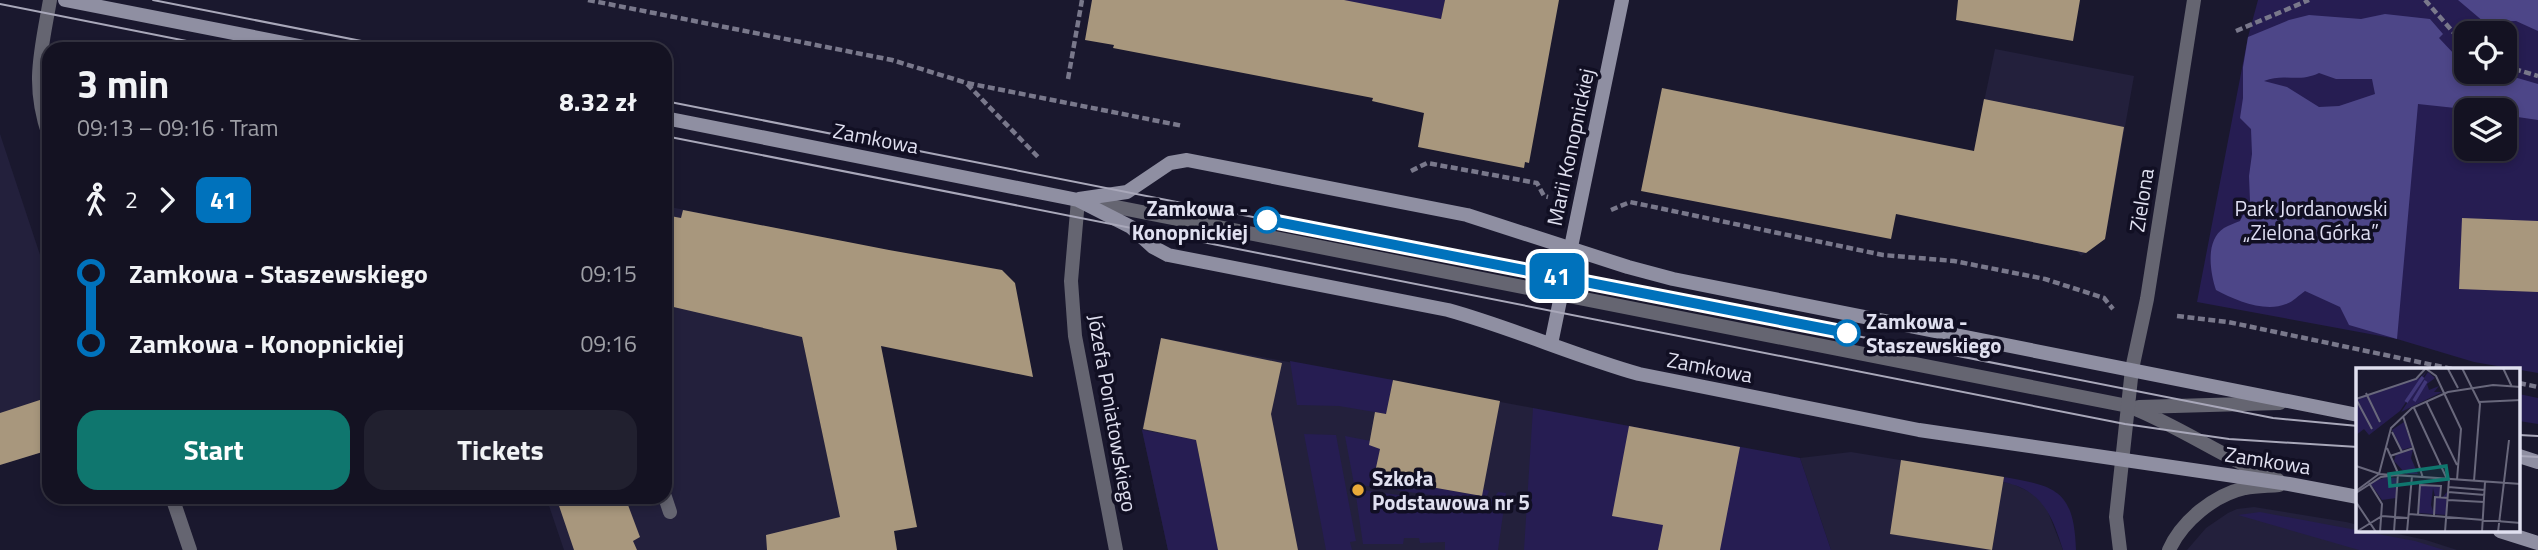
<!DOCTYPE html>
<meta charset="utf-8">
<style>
:root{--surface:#141222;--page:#21202f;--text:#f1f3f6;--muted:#9d9ea5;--line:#333240;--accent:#0f766e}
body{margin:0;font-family:"Titillium Web",sans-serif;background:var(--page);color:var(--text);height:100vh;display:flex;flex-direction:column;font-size:26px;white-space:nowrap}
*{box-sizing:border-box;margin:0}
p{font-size:23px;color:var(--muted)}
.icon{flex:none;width:38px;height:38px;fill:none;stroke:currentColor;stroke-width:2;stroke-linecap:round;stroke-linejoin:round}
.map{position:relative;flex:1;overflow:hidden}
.details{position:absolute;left:42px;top:42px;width:630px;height:462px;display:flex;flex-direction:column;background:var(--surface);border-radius:21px;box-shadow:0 4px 10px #0003,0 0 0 2px var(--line)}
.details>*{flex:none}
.badge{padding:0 14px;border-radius:10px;font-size:24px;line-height:46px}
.controls{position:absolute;left:2454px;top:21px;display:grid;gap:14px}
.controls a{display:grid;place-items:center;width:63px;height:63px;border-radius:14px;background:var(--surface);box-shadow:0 4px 10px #0003,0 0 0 2px var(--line);font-size:35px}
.map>.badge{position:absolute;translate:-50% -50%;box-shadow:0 0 0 4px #fff}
.legs{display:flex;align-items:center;gap:10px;height:77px;padding:0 35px;font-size:23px}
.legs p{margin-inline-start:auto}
.overview{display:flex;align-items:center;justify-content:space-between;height:119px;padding:0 35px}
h1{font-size:38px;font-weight:700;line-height:52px}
.cta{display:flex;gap:14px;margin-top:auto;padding:14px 35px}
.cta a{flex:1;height:80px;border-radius:21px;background:var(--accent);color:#fff;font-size:28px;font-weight:700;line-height:80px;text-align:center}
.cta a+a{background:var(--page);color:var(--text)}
ul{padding:0 35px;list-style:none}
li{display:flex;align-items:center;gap:24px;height:70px;font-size:26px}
li i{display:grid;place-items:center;width:10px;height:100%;margin:0 9px;background:currentColor}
li i::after{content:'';width:18px;height:18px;margin:-9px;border:5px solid;border-radius:50%;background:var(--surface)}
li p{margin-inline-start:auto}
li:first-child i{background:linear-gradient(#0000 50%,currentColor 0)}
li:last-child i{background:linear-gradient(currentColor 50%,#0000 0)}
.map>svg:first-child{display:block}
.built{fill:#23203c}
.green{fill:#261d52;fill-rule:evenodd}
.forest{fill:#4d4688;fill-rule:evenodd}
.building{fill:#a8977d}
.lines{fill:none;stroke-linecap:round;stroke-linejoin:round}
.path{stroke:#79788b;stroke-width:4.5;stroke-dasharray:7 3.5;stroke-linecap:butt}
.lane{stroke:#656571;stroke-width:14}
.street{stroke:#656571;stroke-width:14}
.secondary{stroke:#8f8fa2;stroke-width:14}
.tram{stroke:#a9a8ba;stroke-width:2}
.line-1-casing{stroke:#fff;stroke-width:16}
.line-1{stroke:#0072bc;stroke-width:10}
.stop-1-dot{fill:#fff;stroke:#0072bc;stroke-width:3.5}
.poi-dot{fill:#eaaa39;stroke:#110f23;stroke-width:2.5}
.labels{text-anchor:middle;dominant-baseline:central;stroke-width:7;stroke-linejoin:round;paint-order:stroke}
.street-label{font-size:21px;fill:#e0e0f0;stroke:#110f23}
.stop-label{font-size:21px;font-weight:bold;fill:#e0e0f0;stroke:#110f23;text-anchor:end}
.park-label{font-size:21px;fill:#dedef2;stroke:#110f23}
.poi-label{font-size:21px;font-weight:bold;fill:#e0e0f0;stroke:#110f23;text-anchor:start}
.inset-river{fill:none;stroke:#413879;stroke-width:3.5}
.inset-road{fill:none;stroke:#69687c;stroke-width:2}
.view{fill:#0f766e;fill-opacity:0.15;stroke:#0f766e;stroke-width:3.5}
.inset-edge{fill:none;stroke:#e0e0f0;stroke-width:3.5}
</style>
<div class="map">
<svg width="2538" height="550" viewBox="0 0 2538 550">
<rect width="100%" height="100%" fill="#1a182e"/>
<path class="built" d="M1995,49L2134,76L2105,239L2081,256L2077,251L1958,227Z
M0,134L49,282V462L45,451L0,465Z
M665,206L876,248L802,337L839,510L852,550H564L546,497H665Z
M1161,338L1533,408L1579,550H1168L1142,430Z
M1851,452L2004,477L2003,482L2013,484L2032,493L2046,507L2063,550H1831L1800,458Z
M2254,507L2346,522L2358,525V531H2384L2426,540L2457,550H2187L2206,528L2228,513L2237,509Z"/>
<path class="green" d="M1310,0H1445L1441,19Z
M2258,0H2538V373L2474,362L2397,339L2197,302L2248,37ZM2466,33H2504V72H2466ZM2466,110H2504V149H2466Z
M1290,361L1393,380L1386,414L1339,406L1297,405Z
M2519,394L2538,398V424L2519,421Z
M1533,408L1800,458L1831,550H1524Z
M1142,430L1196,440L1218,550H1168Z
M1304,434L1336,435L1356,541L1350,542L1352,550H1326Z
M1345,436L1381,443L1375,477L1481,496L1483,489L1489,491L1486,498L1471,501L1354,484Z
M2004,477C2057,486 2074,491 2076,550H2063C2052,516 2043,490 2003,482Z
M1355,489L1471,505C1484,504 1491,503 1498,492L1506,493L1498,550H1445V542L1420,543L1419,538H1404L1403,544H1363Z
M2260,512L2415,541L2444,550H2359L2238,515Z"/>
<path class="forest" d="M2458,0H2538V31L2516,21L2484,22Z
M2385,14L2430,19L2443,34L2439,38L2455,55L2466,58V72H2497L2538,84V120L2504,115V110H2474L2418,104L2397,339L2349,325L2340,307L2305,291C2299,295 2293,302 2286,304C2265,313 2235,300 2216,290C2210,272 2205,240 2224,228C2229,225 2235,223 2240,221L2250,201L2249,176L2252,154L2251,129L2240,118L2243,98V67L2248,37L2289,20L2309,15L2361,19ZM2319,73L2336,79H2372L2375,94L2339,106L2319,107L2287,87L2264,81C2284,73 2298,83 2319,73Z"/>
<path class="building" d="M1092,0H1344L1441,19L1445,0H1559L1529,163L1525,162L1524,168L1418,147L1424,113L1372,101L1373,98L1113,48L1114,45L1085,40Z
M1958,0H2080L2073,41L1956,20Z
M1662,88L1974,151L1984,99L2124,127L2105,239L2086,253L1896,214L1891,239L1641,191Z
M683,210L889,250L1002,270L1015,283L1033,377L881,346L917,527L894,531L897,550H767L766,535L840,517L802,337L665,305V215L681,218Z
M2462,218L2538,221V292L2459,289Z
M1161,338L1282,363L1271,414L1298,550H1218L1196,440L1143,429Z
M1393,380L1500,401L1482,496L1374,477L1380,449L1369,445L1375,412L1386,414Z
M49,397V450L0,465V413Z
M1629,426L1740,447L1720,550H1658L1663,525L1612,516Z
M1901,460L2004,477L1992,550L1890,534Z
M556,497H625L640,537L633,541L637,550H574Z"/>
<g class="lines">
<path class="path" d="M588,0L892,60L967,83L1183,126
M2425,0L2454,33L2466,42
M2236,31L2309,0
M2504,66L2538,76
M1068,79L1082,0
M967,84L1039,158
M1411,171L1427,163L1537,183L1544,196L1548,197
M1611,210L1630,202L1883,255L1954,261L2045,279L2104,298L2113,309
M2177,316L2228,322L2457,370
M2519,383L2538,387"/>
<path class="lane" d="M1086,201L2128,406C2180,426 2225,459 2278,480
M2139,407L2280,403
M665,497L670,512"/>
<path class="street" d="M49,136C31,84 41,52 50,0
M1078,200L1071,281L1075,336L1116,550
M172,497L190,550
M2120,550L2116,517L2132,369L2147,299L2194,0
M2169,550C2182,521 2214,495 2245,488C2256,486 2268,486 2279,485"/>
<path class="secondary" d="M65,0L315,49
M665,118L1078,200L1131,227L1153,247L1168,255L1448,310C1513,328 1575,356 1639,374L1919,430L2289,484L2358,497
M1079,199L1127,192L1170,163L1187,160L1467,215L1628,267L1673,279L2358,415
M1551,344L1622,0
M2519,456L2538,462
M2500,531L2538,543"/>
<path class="tram" d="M153,0L402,49
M0,4L227,49
M665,101L2273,418L2358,426
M665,136L2125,424L2229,439L2358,447
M2519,435L2538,436
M2519,456L2538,457"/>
</g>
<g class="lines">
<defs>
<path id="line-1" d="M1267,220L1847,333"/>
</defs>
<use href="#line-1" class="line-1-casing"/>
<use href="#line-1" class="line-1"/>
</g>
<g class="stop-1-dot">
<circle cx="1267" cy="220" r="12"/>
<circle cx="1847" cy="333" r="12"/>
</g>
<circle class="poi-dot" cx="1358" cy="490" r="7"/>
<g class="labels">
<g class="street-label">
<text transform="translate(876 138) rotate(11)">Zamkowa</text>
<text transform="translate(1570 147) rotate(-78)">Marii Konopnickiej</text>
<text transform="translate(2141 200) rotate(-81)">Zielona</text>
<text transform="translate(1710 367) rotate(11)">Zamkowa</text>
<text transform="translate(1113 413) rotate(80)">Józefa Poniatowskiego</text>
<text transform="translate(2268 460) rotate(9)">Zamkowa</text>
</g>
<g class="stop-label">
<text x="1248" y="208">Zamkowa -<tspan x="1248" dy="24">Konopnickiej</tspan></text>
<text x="1866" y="321" text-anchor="start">Zamkowa -<tspan x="1866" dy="24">Staszewskiego</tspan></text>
</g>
<g class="park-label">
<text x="2311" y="208">Park Jordanowski<tspan x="2311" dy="24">„Zielona Górka”</tspan></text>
</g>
<g class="poi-label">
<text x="1372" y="478">Szkoła<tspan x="1372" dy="24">Podstawowa nr 5</tspan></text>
</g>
</g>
<g transform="translate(2356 368)">
<rect width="164" height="164" fill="#1a182e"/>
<path d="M71,3L44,43L13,67L8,61L0,67L1,31L65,9ZM72,4L79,10L71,16L73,22L83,18L78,24H86L45,44ZM48,54L56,79L46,82L36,62ZM57,81L55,90L62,106H50L38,93L40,86ZM30,109L41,110L40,130L26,132L14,115ZM59,115L84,119V128H79L77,120L75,137L77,143L79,130H86L91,124L90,147L63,145V116Z" fill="#261d52"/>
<path class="inset-river" d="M58,33L70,13M50,34L67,9"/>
<path class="inset-road" d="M69,0L80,8L88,25M106,0L124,36L118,113M147,0L156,19M92,1L102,20M10,25L24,54M88,25L105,61L101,112M0,31L60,11L69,1M0,31L16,61M70,33L101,97M123,34L165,32M58,40L91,111M47,48L67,110M36,64L46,84M31,80L42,105L38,164M34,88L58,80M0,98L24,106M23,106L165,116M13,115L26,136L24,164M92,119L129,122M0,123L23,106L35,60L56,40L92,24L137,17L165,19M92,124L129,127M0,125L25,109L40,107L165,116M92,132L128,134M0,134L20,164M53,146L165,155M62,147L64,117L85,118L84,130M78,148L79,129L92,130M0,164L26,148L52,150M51,164L56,108M89,164L93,111M126,164L129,114M142,164L153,72"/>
<path class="view" d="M90,98L92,111L34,118L33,106Z"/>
<rect width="164" height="164" class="inset-edge"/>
</g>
</svg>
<div class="controls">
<a><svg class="icon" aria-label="locate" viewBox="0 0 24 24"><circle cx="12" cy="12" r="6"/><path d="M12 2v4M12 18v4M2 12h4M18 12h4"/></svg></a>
<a><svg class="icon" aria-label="layers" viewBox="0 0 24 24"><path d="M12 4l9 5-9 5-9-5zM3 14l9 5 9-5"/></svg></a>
</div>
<b class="badge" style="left:1557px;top:276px;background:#0072bc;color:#fff">41</b>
<section class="details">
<div class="overview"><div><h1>3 min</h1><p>09:13 – 09:16 · Tram</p></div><b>8.32 zł</b></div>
<div class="legs"><svg class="icon" aria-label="walk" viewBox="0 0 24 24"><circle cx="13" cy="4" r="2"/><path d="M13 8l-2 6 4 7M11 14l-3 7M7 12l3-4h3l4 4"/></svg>2<svg class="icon" aria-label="forward" viewBox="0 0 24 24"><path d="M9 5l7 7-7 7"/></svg><b class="badge" style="background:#0072bc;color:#fff">41</b></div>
<ul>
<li><i style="color:#0072bc"></i><b>Zamkowa - Staszewskiego</b><p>09:15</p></li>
<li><i style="color:#0072bc"></i><b>Zamkowa - Konopnickiej</b><p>09:16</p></li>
</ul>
<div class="cta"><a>Start</a><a>Tickets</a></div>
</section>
</div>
